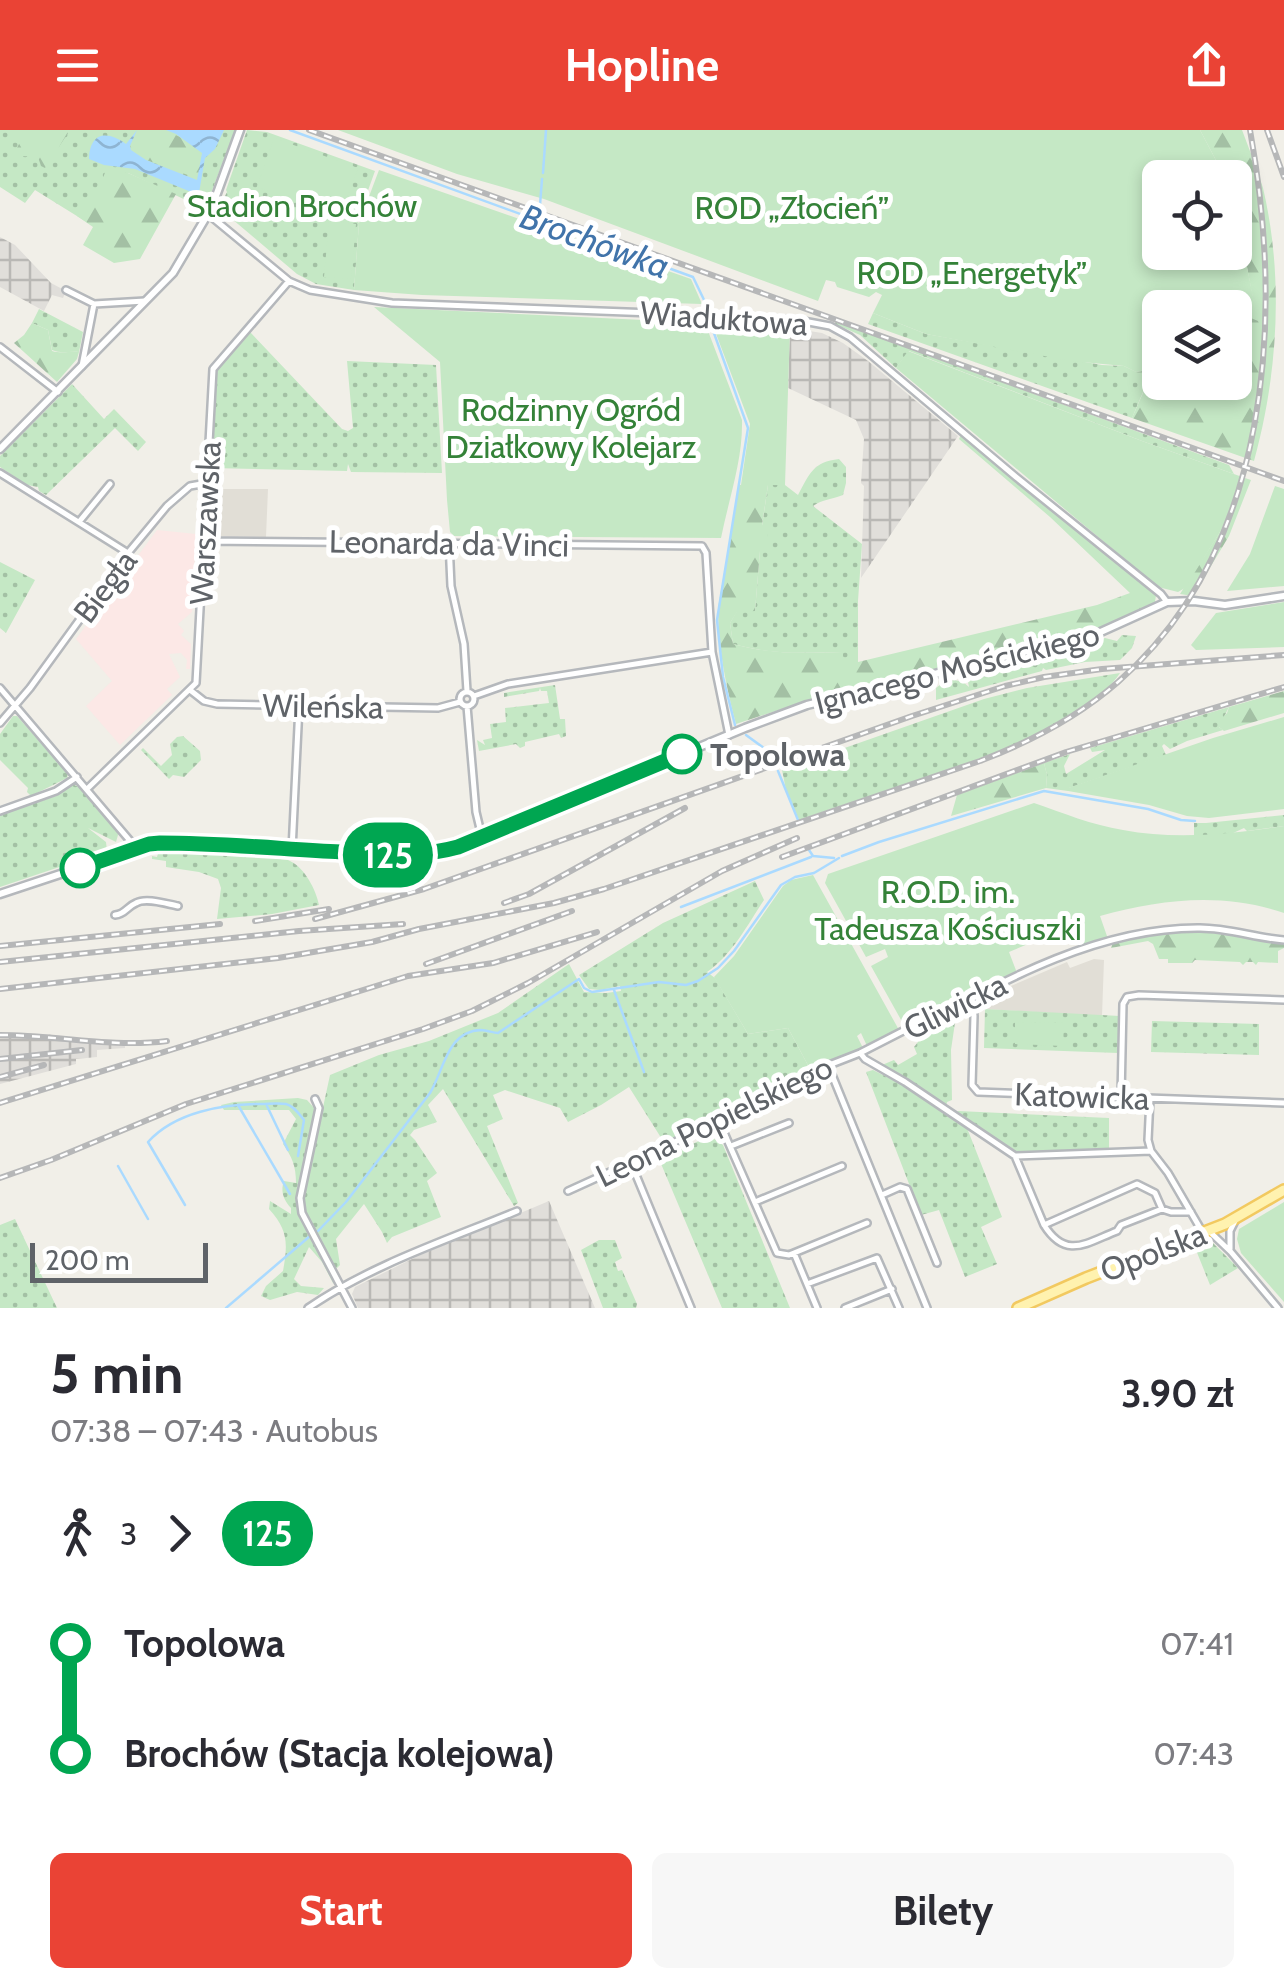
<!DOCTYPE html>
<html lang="pl">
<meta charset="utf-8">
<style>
:root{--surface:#fff;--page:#f7f7f7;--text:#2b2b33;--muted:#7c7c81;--accent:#ea4335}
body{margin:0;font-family:Cabin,sans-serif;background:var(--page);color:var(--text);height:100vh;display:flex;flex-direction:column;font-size:38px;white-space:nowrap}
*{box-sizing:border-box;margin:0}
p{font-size:32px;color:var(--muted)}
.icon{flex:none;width:55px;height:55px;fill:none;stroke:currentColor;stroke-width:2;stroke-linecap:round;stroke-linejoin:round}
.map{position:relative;height:1178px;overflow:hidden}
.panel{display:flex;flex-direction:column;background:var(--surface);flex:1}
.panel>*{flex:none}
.badge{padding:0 20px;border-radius:32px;font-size:35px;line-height:65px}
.fabs{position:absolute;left:1142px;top:30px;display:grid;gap:20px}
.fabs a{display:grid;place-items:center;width:110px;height:110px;border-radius:15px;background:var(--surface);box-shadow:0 5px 15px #0003;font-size:50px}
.scale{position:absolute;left:30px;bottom:25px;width:178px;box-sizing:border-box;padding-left:10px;border:5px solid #5f6368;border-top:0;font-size:28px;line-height:35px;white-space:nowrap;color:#5f6368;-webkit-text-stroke:8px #fff;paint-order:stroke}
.map>.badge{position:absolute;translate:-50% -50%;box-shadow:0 0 0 5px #fff}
.legs{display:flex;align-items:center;gap:15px;height:110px;padding:0 50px;font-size:32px}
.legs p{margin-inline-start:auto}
.summary{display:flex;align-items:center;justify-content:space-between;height:170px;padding:0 50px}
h1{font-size:55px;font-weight:800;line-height:75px}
.action{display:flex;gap:20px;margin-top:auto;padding:20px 50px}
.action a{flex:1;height:115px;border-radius:15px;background:var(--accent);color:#fff;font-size:40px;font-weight:800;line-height:115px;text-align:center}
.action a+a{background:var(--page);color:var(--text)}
ul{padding:0 50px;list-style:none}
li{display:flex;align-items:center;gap:35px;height:110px;font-size:38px}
li i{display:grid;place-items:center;width:15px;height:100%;margin:0 12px;background:currentColor}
li i::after{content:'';width:25px;height:25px;margin:-12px;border:8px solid;border-radius:50%;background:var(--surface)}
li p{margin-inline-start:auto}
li:first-child i{background:linear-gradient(#0000 50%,currentColor 0)}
li:last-child i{background:linear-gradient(currentColor 50%,#0000 0)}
header{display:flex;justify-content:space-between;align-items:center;height:130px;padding:0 50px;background:var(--accent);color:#fff;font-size:45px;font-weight:800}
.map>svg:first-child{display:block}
.industrial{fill:url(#industrial-grid)}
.education{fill:#e1ded6}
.medical{fill:#fce8e6}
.grass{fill:url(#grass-dots)}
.forest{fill:url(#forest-firs)}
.garden{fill:#c5e8c5}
.water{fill:url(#water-waves)}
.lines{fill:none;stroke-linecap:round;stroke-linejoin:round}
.stream{stroke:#aadaff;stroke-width:2.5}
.minor-casing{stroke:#b5b8bc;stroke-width:10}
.tertiary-casing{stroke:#b5b8bc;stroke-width:11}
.primary-casing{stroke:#f2c960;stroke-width:14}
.minor{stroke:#fff;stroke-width:5}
.tertiary{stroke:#fff;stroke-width:6}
.primary{stroke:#fff2af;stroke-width:9}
.rail-casing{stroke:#b6b7b8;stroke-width:6}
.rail{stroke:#fff;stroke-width:2.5;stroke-dasharray:8;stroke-linecap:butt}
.line-1-casing{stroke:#fff;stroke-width:22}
.line-1{stroke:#00a651;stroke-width:15}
.stop-1-dot{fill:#fff;stroke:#00a651;stroke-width:5}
.labels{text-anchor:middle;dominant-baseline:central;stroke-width:10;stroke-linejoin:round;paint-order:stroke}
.park-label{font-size:32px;fill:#348238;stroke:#fff}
.street-label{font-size:32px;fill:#5f6368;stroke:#fff}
.stop-label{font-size:32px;font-weight:bold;fill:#5f6368;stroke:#fff;text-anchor:start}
.water-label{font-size:35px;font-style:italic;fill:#4174aa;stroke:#fff}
</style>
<header><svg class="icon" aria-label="menu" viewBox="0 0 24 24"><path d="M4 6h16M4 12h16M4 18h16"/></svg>Hopline<svg class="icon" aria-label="share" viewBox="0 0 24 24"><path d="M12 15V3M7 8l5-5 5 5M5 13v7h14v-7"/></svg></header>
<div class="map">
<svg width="1284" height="1178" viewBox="0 0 1284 1178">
<defs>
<pattern id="industrial-grid" width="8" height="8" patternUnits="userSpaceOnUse" patternTransform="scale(2.5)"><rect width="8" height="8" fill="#e0deda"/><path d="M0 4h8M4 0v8" fill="none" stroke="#b9b8b5"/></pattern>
<pattern id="grass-dots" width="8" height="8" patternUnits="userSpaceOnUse" patternTransform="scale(2.5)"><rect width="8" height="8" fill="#c5e8c5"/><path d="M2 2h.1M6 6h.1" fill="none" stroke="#a3c0a4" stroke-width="1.8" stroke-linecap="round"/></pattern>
<pattern id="forest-firs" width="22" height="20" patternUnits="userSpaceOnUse" patternTransform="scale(2.5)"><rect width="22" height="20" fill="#c5e8c5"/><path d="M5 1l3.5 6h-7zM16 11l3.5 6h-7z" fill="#a3c0a4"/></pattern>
<pattern id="water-waves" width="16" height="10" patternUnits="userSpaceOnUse" patternTransform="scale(2.5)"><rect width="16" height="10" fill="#aadaff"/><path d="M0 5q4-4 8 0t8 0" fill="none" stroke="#8eb4d2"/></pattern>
</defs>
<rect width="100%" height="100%" fill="#f1efe8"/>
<path class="industrial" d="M0,107L15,115L51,153L66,161L63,168L52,165L44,181L0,157Z
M790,198L822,203L843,213L868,231L958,306L861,448L864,356L861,353L864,309L856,290L788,258Z
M0,903L44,904L94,910L125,911V918L97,920V927L76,929V934L0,954Z
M549,1071L595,1178H358L352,1164L355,1157L418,1126Z"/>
<path class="education" d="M214,359H268L266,407L212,406Z
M1094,829L1104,830L1102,886L985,879V867L1067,832L1070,838Z"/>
<path class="medical" d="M157,400L196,404L192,482L178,494L184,501L181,505L191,514L190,539H186L187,530L181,523L169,524L180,547L167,559L172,565L120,615L86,576L112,551L76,509Z"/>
<path class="grass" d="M0,0H235L205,79L128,43L93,96L35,60L25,73L0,57Z
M247,0L267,2L375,41L357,91L359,93L354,160L316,154L297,144L219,78L227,62L226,60Z
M39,179L83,202L79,222C69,221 61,224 52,220L48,200L32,193Z
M873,183L926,204L1102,235L1124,236L1149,248L1132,288L868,194Z
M835,191L1229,335L1234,344L1142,311L909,221L896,238L860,205L835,194Z
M250,202L342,299L348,301L353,298L347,231L436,235L442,343L351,342L348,334L347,341L211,338L217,239Z
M72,254L104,289L114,279L146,312L138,321L115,298L46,365L39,361L38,357L27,355L0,337V326Z
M839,329L846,337V353L843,365C831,370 823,369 813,376L862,414L858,471V532H843V522C802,523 773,525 733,514L730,493L737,481H755L760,421H766L762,396L768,355H785L798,365C810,343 813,332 839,329Z
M0,432L35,450L6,503L0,498Z
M1122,505L1136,506L1132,518L1120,530L1085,532L1046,540L1043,538L1042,541L936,570V558C947,549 959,547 969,557L966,543L1105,508L1117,511Z
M1120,543C1111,557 1099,565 1086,574C1001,634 895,655 799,690L786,660L782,640L984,569L1027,558Z
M555,555L560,589H565L566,606L561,608L559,604L525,612V616L520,618L516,614L479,621L477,610L485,615L483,610L492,608L490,594L506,592L505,578L549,573L547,561H541L540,558L539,561L504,567V563Z
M1229,577L1219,597L1223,600L1187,611L1170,619L1164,614L1162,616L1166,625L1069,658L1068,661L1046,658L1047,645L1044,633L1070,624L1064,636L1066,644L1105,620L1092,622L1090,618Z
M13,586H17L68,644L67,648L31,666L27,662L28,658L0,630V604Z
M183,606L200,621L201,630L184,647L173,645L169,649L141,620L143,618L161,636L172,625L170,614L177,607Z
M72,654L79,657L117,699L118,705L116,712L88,698L106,712L107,721L0,757V685L56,666Z
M1284,685V696L1247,701L1244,698L1231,704L1194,707V693H1206Z
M160,716L254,722L255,726L260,727L261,723L273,724V728C277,729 287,729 290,731C305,738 316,760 319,775L272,784L217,789L221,758L218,749L199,742L166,737V731L152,729V726L157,727Z
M755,751L764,770C748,794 732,825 707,842L715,848L748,904L788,898L810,939L665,1014L629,957L601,975L568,992L560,978L505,960L493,965L503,989L487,996L518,1073L514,1076L443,959L428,975L437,992L414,1000L410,1005L415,1010L437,1043L427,1051L441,1087L392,1107L387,1113L382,1102L364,1074L336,1109L340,1135L336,1139L306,1086L303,1070L330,945L379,925L429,911L498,883L569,834L584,862L606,863L621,861L620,856L600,860L589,859L579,845L663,793Z
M957,879L951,920L952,970L947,972L946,978L882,935L894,930L898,935L917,924L914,917L918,912L921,899Z
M985,879L1120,886L1118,923L984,918Z
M1152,891L1259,894V925L1151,922Z
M873,940L911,959L967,998L1002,1087L981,1097L997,1134L965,1147L939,1080L921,1085L866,942Z
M298,968L307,970L315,979L299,1058V1074L306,1098L337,1154L333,1153L322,1132L309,1117L294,1149L301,1156L324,1158L318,1165L297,1162L270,1170L261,1166L266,1156L283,1141C288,1113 288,1100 269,1079L270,1071L291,1084V1078C284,1070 280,1062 284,1051L296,1053C296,1036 292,1027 283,1014L296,989L289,980H224L221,975L234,972Z
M958,981L1109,988V1020L1084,1023L1014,1022L960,988L957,984Z
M710,1006L723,1015L790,1178H722L659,1029Z
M15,1089L57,1178H0V1095Z
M599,1110H615L622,1128L615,1132L618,1141L622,1140L637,1174L636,1178H603L581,1120Z
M1210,1110L1238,1138L1210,1155L1194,1115Z"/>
<path class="forest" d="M19,0H70L45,38L41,36L38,27L32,25C25,27 21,27 15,22L22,8Z
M137,0C172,0 175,2 202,23L199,49L146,30L131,20L130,15Z
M1200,0H1242C1249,19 1257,38 1263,58C1284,147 1278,244 1254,331L1132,288L1149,249L1136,242L1153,239L1160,229V252H1235V181L1257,190L1247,137L1235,100V48L1221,47L1219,36Z
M107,37L128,43L176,64L140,129L114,133L83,115L93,97L77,86L103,48Z
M32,193L48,200L52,221C62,224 69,221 79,222L77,229L57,252L14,213L24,205Z
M952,295L1153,462L1156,465L1155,472L1097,499L806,571L736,594C726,556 718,518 718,478L739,355H768L762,395L768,401L767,421H760L755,481L737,482L730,493L733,514C774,525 802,523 843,522V532H858L1097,475L1130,463L1050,387L959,309L961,305L950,296Z
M1245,348L1251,350L1229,406L1193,466L1180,464L1220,402Z
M1284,561V583L1224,601L1219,597L1218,592L1227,583L1229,577Z
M1044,633L1047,645L1046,658L951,686L957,665Z
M1208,800L1284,812V818L1278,821V833L1258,832L1256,835L1253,832H1246L1243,835L1240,832L1195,830L1192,833H1168V829H1159L1153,814L1148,811L1111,818L1113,813C1145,805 1175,801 1208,800Z"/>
<path class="garden" d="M338,0H1200L1219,36L1221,47L1160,48V122H1235V100L1247,137L1258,191L1235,181V178L1228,177L1194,161L1186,177L1160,178V229L1153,240L1136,242L1124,236L1071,231L926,204L873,183L882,165L876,162L869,167L837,157L835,152L826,150L818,171L544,69L457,44Z
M274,8L358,38L340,87L257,57Z
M379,40L691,149L702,174L422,165L354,160L359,93Z
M329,91L356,94L351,149L324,147Z
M374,177L705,193L742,290C743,330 729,368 721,408L454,406L450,402L447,370L440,232Z
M712,193L790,198L785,355H741L750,294Z
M908,221L1142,311L1245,348L1220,402L1185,458L1178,462L1158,457L896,238Z
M1275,356L1284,359V456L1227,461L1250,424Z
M1284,472V517L1196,520L1191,515L1216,483Z
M1284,587V679L1209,688L1187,686L1149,675L1068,661V658L1213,608Z
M1034,673C1063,683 1092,695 1123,700C1176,710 1231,704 1284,696V783C1223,762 1161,769 1100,786L1108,809L1080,817L1071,796L1009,822L1017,843L987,856L909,898L905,897L871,836L888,827L885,819L866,827L825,753L828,744Z
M813,745L899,900L867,916L861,903L857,906L863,918L810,939L788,898L748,904L714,847L734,826L783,756L791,750Z
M1015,892L1064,893L1063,916L1015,914Z
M1284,1072V1172L1241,1123L1237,1109L1239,1099Z"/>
<path class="water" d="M137,0L130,16L131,20L146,30L197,50L202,23L176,4L166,0H224L215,19L205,28L199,63L196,64L135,39L104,35L89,29C90,1 108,1 126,14Z"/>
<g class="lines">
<path class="stream" d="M290,0L693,147L706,174L710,192L748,298L717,490L723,547L735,595
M543,43L546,0
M540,75L542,49
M746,605L772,624L774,629
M778,641L798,690
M809,720L813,726L834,728
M842,726L879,712L1044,661L1148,679L1181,690L1195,691
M681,777L811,727
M614,860L644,942
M238,975L290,1064
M267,976L288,1020
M118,1036L148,1089
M185,1075L148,1012C175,982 223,974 261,974C268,974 279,973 286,974C294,976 299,984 304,990L298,1026
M316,1103L346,1072L430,963C444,940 447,901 481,900C487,900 493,903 498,903L579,849L584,858L592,862L659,852L686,855L698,851L718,838L734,821L781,755L795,747L814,743L839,728
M226,1178L310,1106"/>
<defs>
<path id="minor" d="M208,84L289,151L310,160L392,173L705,185L798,190L830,196L850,207L1016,347L1161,464L1167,472
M66,160L94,174
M0,217L58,262
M82,236L94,174L145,171
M0,343L128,423
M79,392L110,354
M204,411L702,416L706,423L712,522L729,605
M449,412L451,456L464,514L467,561
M0,558L137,719
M190,560L204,571L217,574L438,578L460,572
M460 569a7 7 0 1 1 14 0a7 7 0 1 1-14 0Z
M474,566L508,554L712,522
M467,576L476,682L482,707
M0,593L30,558L128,423L167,376L190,356L207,353
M87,659L196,553L213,239L289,151
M0,681L56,661L77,647
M292,720L299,576
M115,785C126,784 126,777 136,773C146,767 167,774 178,776
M972,868L974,886L972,955L978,962L1284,973
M861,924L865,929L905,952L1015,1026L1151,1021
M828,935L927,1178
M1121,967L1123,874L1127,867L1139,865L1284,870
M1150,968L1148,1010L1151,1021L1168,1043L1203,1103
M315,969L319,978L300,1068L302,1083L352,1178
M718,989L777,1123L789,1125L794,1123L867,1093
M731,1016L789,993
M1015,1026L1044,1095C1066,1130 1086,1113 1117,1101L1121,1095L1162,1079L1171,1082H1191
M631,1033L691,1178
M568,1061L669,1015L806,944L860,923L903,901H911C999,853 1097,797 1200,798C1229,798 1256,808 1284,810
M882,1065L900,1057L907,1059L937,1133
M755,1072L842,1036
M1044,1095L1137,1054L1155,1063L1162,1079
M1209,1101L1231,1122L1278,1178
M1230,1119V1101L1235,1091
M794,1123L817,1178
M807,1154L877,1128L899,1178
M308,1178C371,1135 447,1110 517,1081
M845,1178L892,1159"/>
<path id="tertiary" d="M0,319L173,143L212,77L240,0
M0,764L154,713L407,726L433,724L458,717L745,598L807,575L1094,505L1167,472L1194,471L1225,475L1284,466"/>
<path id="primary" d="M1018,1178L1086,1148L1225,1094L1284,1060"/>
</defs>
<use href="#minor" class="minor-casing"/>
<use href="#tertiary" class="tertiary-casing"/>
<use href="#primary" class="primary-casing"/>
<use href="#minor" class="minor"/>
<use href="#tertiary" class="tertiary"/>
<use href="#primary" class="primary"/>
<defs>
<path id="rail" d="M309,0L1284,351
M1267,0L1284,47
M782,727L1066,622L1284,557
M504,773L529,764L685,678
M315,789L424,759L912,586L1005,556L1044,547L1102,539L1284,525
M255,791L329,779
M0,816L220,794
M0,832L299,801L403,794
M426,834L572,781
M0,859L278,828L372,812L419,799L554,773L604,759L980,631C1030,612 1078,587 1118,552C1271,418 1284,188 1250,0
M0,905C56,905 111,918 167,911
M0,929L82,920
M0,947L44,935
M0,973L408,846L493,833L597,802
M0,1048L51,1030L186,974L423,899L472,881L528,853L722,741L797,708"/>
</defs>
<use href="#rail" class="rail-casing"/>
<use href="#rail" class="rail"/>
</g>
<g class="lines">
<defs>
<path id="line-1" d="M80,738L149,714L160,713C221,713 281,719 341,722C382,724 419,728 458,717L682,624"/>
</defs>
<use href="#line-1" class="line-1-casing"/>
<use href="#line-1" class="line-1"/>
</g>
<g class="stop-1-dot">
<circle cx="682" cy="624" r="18"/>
<circle cx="80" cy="738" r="18"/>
</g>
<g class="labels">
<g class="park-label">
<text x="302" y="75">Stadion Brochów</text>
<text x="792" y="77">ROD „Złocień”</text>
<text x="972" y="142">ROD „Energetyk”</text>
<text x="571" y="279">Rodzinny Ogród<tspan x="571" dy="37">Działkowy Kolejarz</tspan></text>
<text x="948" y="761">R.O.D. im.<tspan x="948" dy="37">Tadeusza Kościuszki</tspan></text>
</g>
<g class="street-label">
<text transform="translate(724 188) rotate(4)">Wiaduktowa</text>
<text transform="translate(205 393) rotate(-87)">Warszawska</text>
<text transform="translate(449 413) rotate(1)">Leonarda da Vinci</text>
<text transform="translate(105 456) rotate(-53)">Biegła</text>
<text transform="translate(957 538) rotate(-14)">Ignacego Mościckiego</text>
<text transform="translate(323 576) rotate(1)">Wileńska</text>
<text transform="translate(955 876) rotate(-26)">Gliwicka</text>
<text transform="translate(1082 966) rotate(2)">Katowicka</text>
<text transform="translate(714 991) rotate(-26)">Leona Popielskiego</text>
<text transform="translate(1153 1122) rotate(-21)">Opolska</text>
</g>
<g class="stop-label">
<text x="710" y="624">Topolowa</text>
</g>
<g class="water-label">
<text transform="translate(595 111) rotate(20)">Brochówka</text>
</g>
</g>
</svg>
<div class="fabs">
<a><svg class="icon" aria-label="locate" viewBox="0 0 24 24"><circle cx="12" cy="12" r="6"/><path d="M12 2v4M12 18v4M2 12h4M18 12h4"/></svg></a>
<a><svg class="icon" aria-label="layers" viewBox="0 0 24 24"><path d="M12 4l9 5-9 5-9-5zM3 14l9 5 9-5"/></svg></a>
</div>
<div class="scale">200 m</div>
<b class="badge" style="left:388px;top:725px;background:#00a651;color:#fff">125</b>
</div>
<section class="panel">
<div class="summary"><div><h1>5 min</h1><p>07:38 – 07:43 · Autobus</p></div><b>3.90 zł</b></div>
<div class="legs"><svg class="icon" aria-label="walk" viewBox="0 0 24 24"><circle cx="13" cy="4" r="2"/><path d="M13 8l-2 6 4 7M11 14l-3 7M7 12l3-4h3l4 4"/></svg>3<svg class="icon" aria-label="forward" viewBox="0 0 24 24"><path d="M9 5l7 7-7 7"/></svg><b class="badge" style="background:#00a651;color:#fff">125</b></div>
<ul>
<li><i style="color:#00a651"></i><b>Topolowa</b><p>07:41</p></li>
<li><i style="color:#00a651"></i><b>Brochów (Stacja kolejowa)</b><p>07:43</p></li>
</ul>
<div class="action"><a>Start</a><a>Bilety</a></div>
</section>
